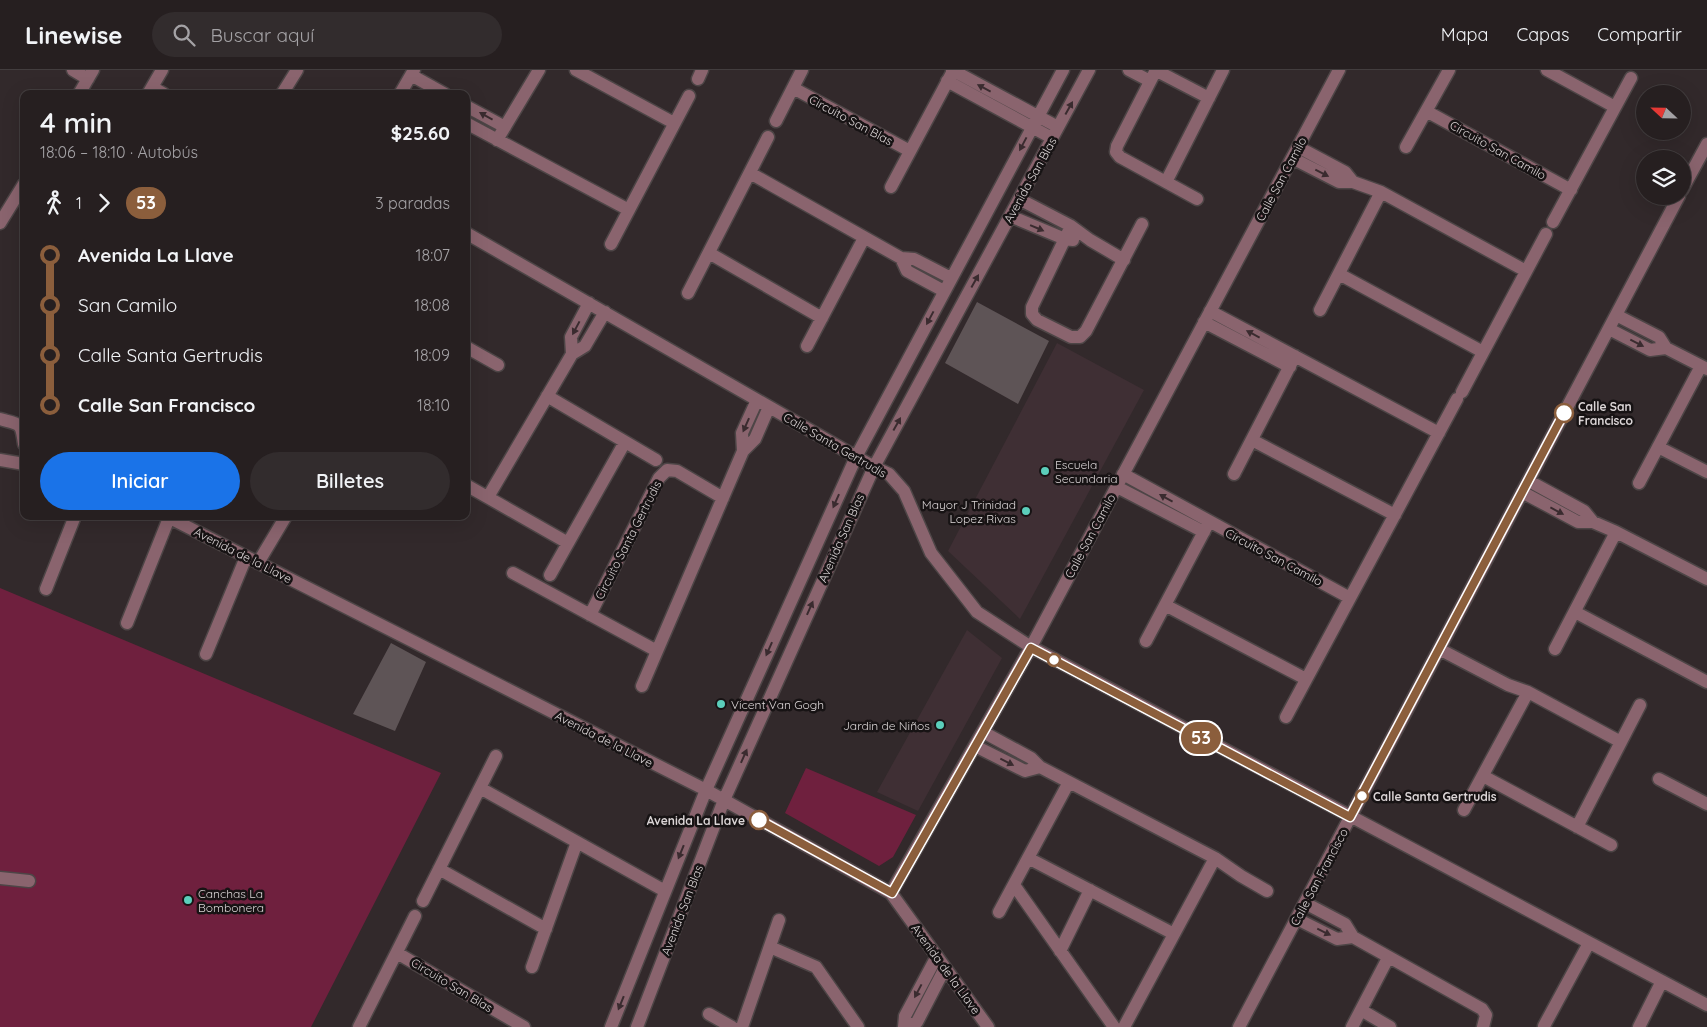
<!DOCTYPE html>
<html lang="es">
<meta charset="utf-8">
<style>
:root{--surface:#261f20;--page:#322c2d;--text:#f1f3f6;--muted:#a4a2a5;--line:#423d3e;--accent:#1a73e8}
body{margin:0;font-family:Quicksand,sans-serif;background:var(--page);color:var(--text);height:100vh;display:flex;flex-direction:column;font-size:19px;white-space:nowrap}
*{box-sizing:border-box;margin:0}
p{font-size:16px;color:var(--muted)}
.icon{flex:none;width:28px;height:28px;fill:none;stroke:currentColor;stroke-width:2;stroke-linecap:round;stroke-linejoin:round}
.map{position:relative;flex:1;overflow:hidden}
.details{position:absolute;left:20px;top:20px;width:450px;height:430px;display:flex;flex-direction:column;background:var(--surface);border-radius:10px;box-shadow:0 5px 20px #0002,0 0 0 1px var(--line)}
.details>*{flex:none}
.badge{padding:0 10px;border-radius:16px;font-size:18px;line-height:32px}
.needle{width:32px;rotate:292deg}
.controls{position:absolute;left:1636px;top:15px;display:grid;gap:10px}
.controls a{display:grid;place-items:center;width:55px;height:55px;border-radius:50%;background:var(--surface);box-shadow:0 5px 20px #0002,0 0 0 1px var(--line);font-size:25px}
.map>.badge{position:absolute;translate:-50% -50%;box-shadow:0 0 0 2px #fff}
.legs{display:flex;align-items:center;gap:8px;height:55px;padding:0 20px;font-size:16px}
.legs p{margin-inline-start:auto}
.head{display:flex;align-items:center;justify-content:space-between;height:85px;padding:0 20px}
h1{font-size:28px;font-weight:600;line-height:38px}
.primary-button{display:flex;gap:10px;margin-top:auto;padding:10px 20px}
.primary-button a{flex:1;height:58px;border-radius:30px;background:var(--accent);color:#fff;font-size:20px;font-weight:600;line-height:58px;text-align:center}
.primary-button a+a{background:var(--page);color:var(--text)}
ul{padding:0 20px;list-style:none}
li{display:flex;align-items:center;gap:18px;height:50px;font-size:19px}
li i{display:grid;place-items:center;width:8px;height:100%;margin:0 6px;background:currentColor}
li i::after{content:'';width:12px;height:12px;margin:-6px;border:4px solid;border-radius:50%;background:var(--surface)}
li p{margin-inline-start:auto}
li:first-child i{background:linear-gradient(#0000 50%,currentColor 0)}
li:last-child i{background:linear-gradient(currentColor 50%,#0000 0)}
header{display:flex;align-items:center;gap:30px;box-sizing:border-box;height:70px;padding:0 25px;background:var(--surface);border-bottom:1px solid var(--line)}
header strong{font-size:24px}
nav{display:flex;gap:28px;margin-inline-start:auto;font-size:18px}
.search{width:350px;height:45px;background:var(--page);display:flex;align-items:center;gap:12px;box-sizing:border-box;padding:0 18px;border-radius:28px;color:var(--muted);font-size:19px}
.map>svg:first-child{display:block}
.built{fill:#3f2f34}
.green{fill:#6f203e}
.building{fill:#5e5456}
.lines{fill:none;stroke-linecap:round;stroke-linejoin:round}
.minor-casing{stroke:#4d4546;stroke-width:15}
.minor{stroke:#8a646e;stroke-width:12}
.oneway{fill:#3a2b2f}
.line-1-casing{stroke:#fff;stroke-width:11}
.line-1{stroke:#8b5e3c;stroke-width:8}
.stop-1-dot{fill:#fff;stroke:#8b5e3c;stroke-width:2.5}
.poi-dot{fill:#5bcebb;stroke:#171314;stroke-width:2}
.labels{text-anchor:middle;dominant-baseline:central;stroke-width:5;stroke-linejoin:round;paint-order:stroke}
.street-label{font-size:12px;fill:#dbd5d6;stroke:#171314}
.stop-label{font-size:12px;font-weight:bold;fill:#dbd5d6;stroke:#171314;text-anchor:start}
.poi-label{font-size:12px;fill:#dbd5d6;stroke:#171314;text-anchor:start}
</style>
<header>
<strong>Linewise</strong>
<div class="search"><svg class="icon" aria-label="search" viewBox="0 0 24 24"><circle cx="10" cy="10" r="6"/><path d="M15 15l6 6"/></svg>Buscar aquí</div>
<nav><a>Mapa</a><a>Capas</a><a>Compartir</a></nav>
</header>
<div class="map">
<svg width="1707" height="957" viewBox="0 0 1707 957">
<rect width="100%" height="100%" fill="#32292b"/>
<path class="built" d="M1057,273L1144,320L1020,549L948,481Z
M967,560L1002,588L918,741L877,722Z"/>
<path class="green" d="M0,518L441,703L311,957H0Z
M806,698L916,745L893,787L879,796L785,743Z"/>
<path class="building" d="M977,232L1049,271L1018,334L945,293Z
M391,573L426,592L395,661L353,644Z"/>
<g class="lines">
<defs>
<path id="minor" d="M73,0L88,9
M576,0L674,53
M952,0L1058,57
M1129,0L1150,11
M1155,0L1209,28
M1156,0L1117,76L1116,82L1120,87L1197,129
M1547,0L1615,37
M411,5L445,24
M698,9L702,0
M947,11L1052,68
M152,17L164,24
M793,18L910,81
M79,24L93,0
M148,24L162,0
M282,24L297,0
M400,24L414,0
M466,36L505,57
M1426,41L1571,120
M776,51L802,0
M466,53L629,140
M497,70L539,0
M1298,77L1345,102L1353,112
M1406,77L1449,0
M1292,88L1339,112H1353L1381,122L1526,201
M750,103L901,188L914,189L951,208
M1166,112L1223,0
M891,117L953,1
M1682,120L1707,74
M1019,129L1071,156L1090,170L1124,190
M1010,146L1065,169L1073,170
M1553,152L1631,8
M0,153L24,114
M1071,156L1032,237V244L1037,250L1071,267H1080L1086,261L1142,154
M466,163L874,397L889,404L904,421L931,483L977,542L1031,577L1707,935
M611,174L689,26
M709,183L822,248
M901,188L907,201L944,221
M1339,204L1483,282
M688,223L768,67
M1320,240L1381,122
M1210,241L1439,363
M1616,245L1659,267L1666,278L1707,299
M1204,252L1290,297
M1609,259L1650,280L1666,278
M807,276L864,168
M466,277L498,295
M572,284L571,267L589,233
M1462,322L1546,164
M547,326L656,390
M0,349C21,355 21,352 24,374
M1252,370L1395,445
M1658,377L1707,402
M743,381L742,363L757,330
M0,390L24,394
M1123,404L1350,528
M1234,404L1295,286
M1529,411L1584,441L1593,452
M1639,413L1701,296
M466,415L568,473
M1117,417L1204,462
M1522,422L1578,452H1593L1616,462L1707,509
M488,427L572,284L585,276L605,242
M166,446L706,720L891,823L988,957
M258,493L286,446
M513,503L657,581
M550,505L625,372
M46,519L75,446
M1165,535L1306,609
M1575,542L1707,612
M590,545L659,408L667,400L677,401L723,428
M127,553L169,448
M1146,571L1209,452
M1439,579L1508,615L1528,622L1621,672
M1555,579L1616,462
M206,584L246,487
M642,616L743,381L755,369L769,337
M1286,647L1457,329
M983,662L1031,688L1040,697L1215,788L1241,806L1267,821
M975,676L1025,701L1040,697
M1483,706L1611,775
M1659,709L1707,734
M480,718L665,821
M1464,740L1528,622
M1577,757L1640,635
M1028,788L1174,864
M439,799L546,859
M0,808L29,811
M1014,815L1114,957
M891,823L1031,577L1339,0
M423,831L496,686
M1305,833L1345,854L1353,867L1482,939L1486,945L1483,957
M999,842L1069,712
M1297,849L1337,869L1353,867
M770,877L816,897L858,957
M1060,881L1090,820
M397,883L524,957
M532,897L577,772
M1361,940L1390,957
M709,944L732,957
M1544,956L1589,873
M359,957L415,846
M611,957L706,720L856,387L1063,0
M637,957L724,730L874,397L1089,0
M742,957L779,850
M904,957L905,946L937,886
M905,957L917,952L945,898
M1124,957L1215,788
M1239,957L1679,126
M1352,957L1388,888
M1639,957L1662,911"/>
</defs>
<use href="#minor" class="minor-casing"/>
<use href="#minor" class="minor"/>
</g>
<defs><path id="oneway-solid" d="M-6-.8H1V-3.2L6.5 0L1 3.2V.8H-6Z" transform="scale(1.25)"/></defs>
<g class="oneway">
<use href="#oneway-solid" transform="translate(984 18) rotate(-152)"/>
<use href="#oneway-solid" transform="translate(1069 38) rotate(-61)"/>
<use href="#oneway-solid" transform="translate(486 46) rotate(-151)"/>
<use href="#oneway-solid" transform="translate(1023 74) rotate(118)"/>
<use href="#oneway-solid" transform="translate(1322 103) rotate(27)"/>
<use href="#oneway-solid" transform="translate(1037 158) rotate(23)"/>
<use href="#oneway-solid" transform="translate(975 211) rotate(-61)"/>
<use href="#oneway-solid" transform="translate(930 248) rotate(118)"/>
<use href="#oneway-solid" transform="translate(576 258) rotate(118)"/>
<use href="#oneway-solid" transform="translate(1253 264) rotate(-152)"/>
<use href="#oneway-solid" transform="translate(1637 273) rotate(27)"/>
<use href="#oneway-solid" transform="translate(897 354) rotate(-61)"/>
<use href="#oneway-solid" transform="translate(746 355) rotate(114)"/>
<use href="#oneway-solid" transform="translate(1166 428) rotate(-151)"/>
<use href="#oneway-solid" transform="translate(836 431) rotate(114)"/>
<use href="#oneway-solid" transform="translate(1557 441) rotate(28)"/>
<use href="#oneway-solid" transform="translate(810 538) rotate(-66)"/>
<use href="#oneway-solid" transform="translate(769 579) rotate(114)"/>
<use href="#oneway-solid" transform="translate(744 686) rotate(-66)"/>
<use href="#oneway-solid" transform="translate(1007 692) rotate(27)"/>
<use href="#oneway-solid" transform="translate(681 782) rotate(112)"/>
<use href="#oneway-solid" transform="translate(1324 862) rotate(26)"/>
<use href="#oneway-solid" transform="translate(918 921) rotate(118)"/>
<use href="#oneway-solid" transform="translate(621 933) rotate(112)"/>
</g>
<g class="lines">
<defs>
<path id="line-1" d="M759,750L892,823L1031,578L1350,747L1564,343"/>
</defs>
<use href="#line-1" class="line-1-casing"/>
<use href="#line-1" class="line-1"/>
</g>
<g class="stop-1-dot">
<circle cx="1564" cy="343" r="9"/>
<circle cx="1054" cy="590" r="6"/>
<circle cx="1362" cy="726" r="6"/>
<circle cx="759" cy="750" r="9"/>
</g>
<g class="poi-dot">
<circle cx="1045" cy="401" r="5"/>
<circle cx="1026" cy="441" r="5"/>
<circle cx="721" cy="634" r="5"/>
<circle cx="940" cy="655" r="5"/>
<circle cx="188" cy="830" r="5"/>
</g>
<g class="labels">
<g class="street-label">
<text transform="translate(851 50) rotate(28)">Circuito San Blas</text>
<text transform="translate(1498 80) rotate(29)">Circuito San Camilo</text>
<text transform="translate(1281 109) rotate(-62)">Calle San Camilo</text>
<text transform="translate(1030 110) rotate(-61)">Avenida San Blas</text>
<text transform="translate(835 375) rotate(30)">Calle Santa Gertrudis</text>
<text transform="translate(1090 466) rotate(-62)">Calle San Camilo</text>
<text transform="translate(841 468) rotate(-66)">Avenida San Blas</text>
<text transform="translate(628 470) rotate(-63)">Circuito Santa Gertrudis</text>
<text transform="translate(243 485) rotate(27)">Avenida de la Llave</text>
<text transform="translate(1274 487) rotate(28)">Circuito San Camilo</text>
<text transform="translate(604 669) rotate(27)">Avenida de la Llave</text>
<text transform="translate(1319 807) rotate(-62)">Calle San Francisco</text>
<text transform="translate(682 840) rotate(-69)">Avenida San Blas</text>
<text transform="translate(946 899) rotate(54)">Avenida de la Llave</text>
<text transform="translate(452 915) rotate(31)">Circuito San Blas</text>
</g>
<g class="stop-label">
<text x="1578" y="336">Calle San<tspan x="1578" dy="14">Francisco</tspan></text>
<text x="1373" y="726">Calle Santa Gertrudis</text>
<text x="745" y="750" text-anchor="end">Avenida La Llave</text>
</g>
<g class="poi-label">
<text x="1055" y="394">Escuela<tspan x="1055" dy="14">Secundaria</tspan></text>
<text x="1016" y="434" text-anchor="end">Mayor J Trinidad<tspan x="1016" dy="14">Lopez Rivas</tspan></text>
<text x="731" y="634">Vicent Van Gogh</text>
<text x="930" y="655" text-anchor="end">Jardin de Niños</text>
<text x="198" y="823">Canchas La<tspan x="198" dy="14">Bombonera</tspan></text>
</g>
</g>
</svg>
<div class="controls">
<a><svg class="needle" viewBox="-14 -14 28 28"><path d="M0-13l5 13h-10z" fill="#e53935"/><path d="M0 13l5-13h-10z" fill="#a4a2a5"/></svg></a>
<a><svg class="icon" aria-label="layers" viewBox="0 0 24 24"><path d="M12 4l9 5-9 5-9-5zM3 14l9 5 9-5"/></svg></a>
</div>
<b class="badge" style="left:1201px;top:668px;background:#8b5e3c;color:#fff">53</b>
<section class="details">
<div class="head"><div><h1>4 min</h1><p>18:06 – 18:10 · Autobús</p></div><b>$25.60</b></div>
<div class="legs"><svg class="icon" aria-label="walk" viewBox="0 0 24 24"><circle cx="13" cy="4" r="2"/><path d="M13 8l-2 6 4 7M11 14l-3 7M7 12l3-4h3l4 4"/></svg>1<svg class="icon" aria-label="forward" viewBox="0 0 24 24"><path d="M9 5l7 7-7 7"/></svg><b class="badge" style="background:#8b5e3c;color:#fff">53</b><p>3 paradas</p></div>
<ul>
<li><i style="color:#8b5e3c"></i><b>Avenida La Llave</b><p>18:07</p></li>
<li><i style="color:#8b5e3c"></i><span>San Camilo</span><p>18:08</p></li>
<li><i style="color:#8b5e3c"></i><span>Calle Santa Gertrudis</span><p>18:09</p></li>
<li><i style="color:#8b5e3c"></i><b>Calle San Francisco</b><p>18:10</p></li>
</ul>
<div class="primary-button"><a>Iniciar</a><a>Billetes</a></div>
</section>
</div>
